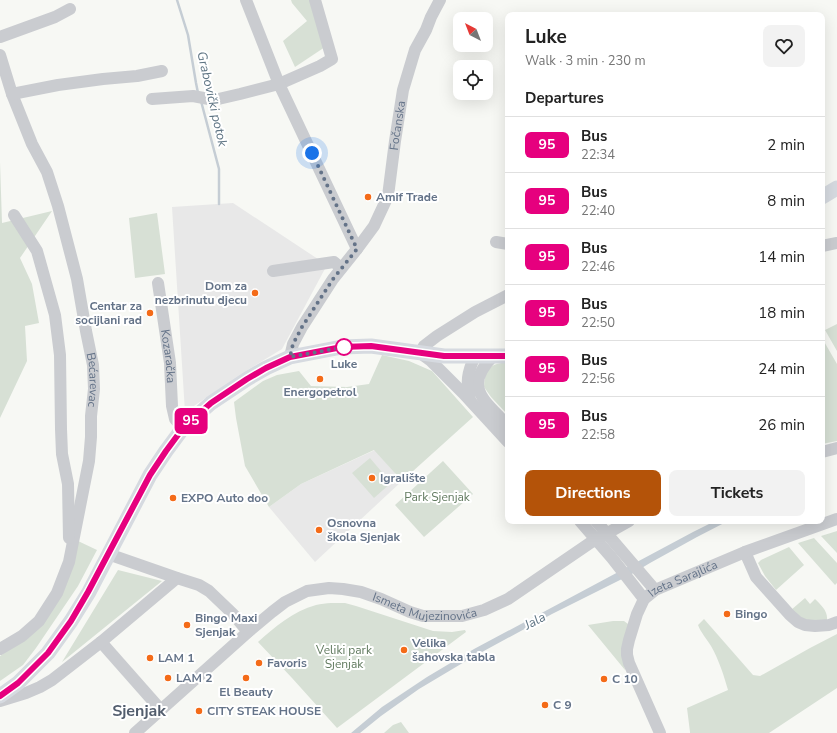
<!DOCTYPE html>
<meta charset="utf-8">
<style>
:root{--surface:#fff;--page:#f2f2f2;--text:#222;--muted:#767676;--line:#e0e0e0;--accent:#b45309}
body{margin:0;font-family:"Nunito Sans",sans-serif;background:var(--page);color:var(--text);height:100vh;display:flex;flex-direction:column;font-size:15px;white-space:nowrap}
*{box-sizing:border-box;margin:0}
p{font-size:13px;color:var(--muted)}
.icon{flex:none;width:22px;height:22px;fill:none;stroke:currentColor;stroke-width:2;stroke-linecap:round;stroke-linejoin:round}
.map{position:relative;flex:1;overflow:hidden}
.panel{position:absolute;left:505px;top:12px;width:320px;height:512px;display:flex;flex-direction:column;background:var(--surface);border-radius:8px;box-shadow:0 4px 16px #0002}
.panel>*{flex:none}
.badge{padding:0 8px;border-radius:6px;font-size:14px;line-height:26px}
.needle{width:26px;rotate:318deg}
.fabs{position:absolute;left:453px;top:12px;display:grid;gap:8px}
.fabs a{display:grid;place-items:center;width:40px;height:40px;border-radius:8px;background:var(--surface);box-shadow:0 4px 16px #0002;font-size:20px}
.you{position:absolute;width:20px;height:20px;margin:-10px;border:3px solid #fff;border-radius:50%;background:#1a73e8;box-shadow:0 0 0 6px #1a73e833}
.map>.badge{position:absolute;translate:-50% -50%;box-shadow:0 0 0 2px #fff}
h2{padding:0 20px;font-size:15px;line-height:36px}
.round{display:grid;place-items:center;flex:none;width:42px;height:42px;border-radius:8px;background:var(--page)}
.overview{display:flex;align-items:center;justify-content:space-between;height:68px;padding:0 20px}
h1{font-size:19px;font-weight:700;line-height:30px}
.action{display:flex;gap:8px;margin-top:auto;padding:8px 20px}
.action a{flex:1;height:46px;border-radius:8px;background:var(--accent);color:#fff;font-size:16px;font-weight:700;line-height:46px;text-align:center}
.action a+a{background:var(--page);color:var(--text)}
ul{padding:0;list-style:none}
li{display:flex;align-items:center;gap:12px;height:56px;padding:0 20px;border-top:1px solid var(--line)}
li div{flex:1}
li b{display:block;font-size:15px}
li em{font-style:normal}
li .badge{min-width:44px;font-weight:700;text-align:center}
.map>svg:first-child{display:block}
.built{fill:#e8e8e8}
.green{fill:#d7e0d5}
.water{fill:#c5cdd4}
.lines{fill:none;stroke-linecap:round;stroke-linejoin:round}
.stream{stroke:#c5cdd4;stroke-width:2.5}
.minor{stroke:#caccd0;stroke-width:12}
.major{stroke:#d6dae0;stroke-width:15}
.line-casing{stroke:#fff;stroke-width:9}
.line{stroke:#e6007e;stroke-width:6}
.walk{stroke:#647388;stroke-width:4;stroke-dasharray:0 7.2}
.poi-dot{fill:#f46b18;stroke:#fff;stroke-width:1.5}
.stop-dot{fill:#fff;stroke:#e6007e;stroke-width:2}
.labels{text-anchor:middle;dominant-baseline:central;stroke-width:4;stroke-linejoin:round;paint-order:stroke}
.street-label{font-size:12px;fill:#647388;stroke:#fff}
.poi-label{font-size:12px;font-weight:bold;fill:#647388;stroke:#fff;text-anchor:start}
.stop-label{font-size:12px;font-weight:bold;fill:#647388;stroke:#fff}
.park-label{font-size:12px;fill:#617a5f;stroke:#fff}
.water-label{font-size:13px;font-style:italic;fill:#5f7584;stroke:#fff}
.district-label{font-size:16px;font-weight:bold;fill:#525d6d;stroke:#fff}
</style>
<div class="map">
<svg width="837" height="733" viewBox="0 0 837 733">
<rect width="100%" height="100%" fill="#f7f8f4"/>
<path class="built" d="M233,203L327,265L282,349L241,374L185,412L172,207Z
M375,450L402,481L315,562L269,507L301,484Z"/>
<path class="green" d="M291,0H310L328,45L295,67L283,41L307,21L292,3Z
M0,162L2,223L52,211L20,258L32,284L39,323L25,326L27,361L0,418Z
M157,213L165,274L135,278L129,218Z
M837,324V351L825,330Z
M822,338L837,364V441L822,444Z
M382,355L409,361L432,371L473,417L402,481L374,450L301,484L269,507L245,466L236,418L234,402L263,381L277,375L299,371L311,386L347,387L369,384Z
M508,362V415L491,397L484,387C485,368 490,364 508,362Z
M370,458L391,483L374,498L352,473Z
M443,461L473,494L424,537L395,505Z
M837,531V553L821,536Z
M814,538L837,563V583L835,585L798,543Z
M78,541L97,550L78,586L36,648L23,665L0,681V656L22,641L33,632Z
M789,547L804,565L776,590L765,576L758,563L761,560Z
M118,570L162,581L62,662Z
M805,598L810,604L815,599C821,605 828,611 827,620L806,621L791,610Z
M331,603H345L356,606L433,631L452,632L465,630L466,632L337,728L292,678L258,642C275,627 293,611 316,605C321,604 326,603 331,603Z
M704,619L753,675L760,676L810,648L837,634V688L769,733H690V732L687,708L728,690C724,676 719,660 711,646C707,639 701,633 698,625Z
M613,621H624L628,624L624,664L625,670L588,625Z
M401,722L409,733H384L393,725Z"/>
<path class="water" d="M715,521H728L697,537L650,563L630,575L552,614L471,658L419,689L381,716L360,733H351L382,707L427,677L474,649L521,624L693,532Z"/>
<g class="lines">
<path class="stream" d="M177,0L188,35L196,83L198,93
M201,101L219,169V204"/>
<g class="minor">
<path d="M246,0L279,84L320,66L332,59L315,0"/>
<path d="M0,37L55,17L70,9"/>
<path id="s1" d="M0,55L12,94L32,144L47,172L58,206L77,279L86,331L93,365L94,389L91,416V437L89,461L69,562L57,593L39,621L22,636L0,649"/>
<path d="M12,94L58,85L103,79L137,76L162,71"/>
<path d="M152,99L193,96L214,100L240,94L279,84L357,249"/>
<path d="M14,215L37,251L55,315L60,355L61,429L62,454L68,484L69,538"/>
<path d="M496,242L508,244"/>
<path d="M822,246L837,243"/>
<path d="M273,271L334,262L341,268"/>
<path id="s2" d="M158,283L170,363L172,406L175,419L183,428"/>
<path d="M508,295L475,312L437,336L424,346L420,353L431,361L463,393L508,442"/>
<path d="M493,356C462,388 485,400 508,426"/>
<path id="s3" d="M290,357L293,344L302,327L333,279L357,249L374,226L388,196L395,141L403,90L415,50L426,30L431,17L440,0"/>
<path d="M470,400C466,382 467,373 475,356"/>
<path d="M822,452L837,448"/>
<path d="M580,521L612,558L644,599"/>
<path d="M596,521L655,590"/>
<path d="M745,552L756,577L790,615L798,622L805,625L815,626L829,625L837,622"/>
<path d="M108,554L177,578L199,585L209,591L233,614L248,632"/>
<path d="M101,642L161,710"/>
<path d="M0,701L26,693L40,687L52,680L101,642L177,578"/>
<path id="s4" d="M135,733L248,632L272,612L285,602L307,591L329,588L343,589L361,592L381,599L410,612L423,616H462L484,610L508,599L590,543L629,521"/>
<path id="s5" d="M660,733L629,663L627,655V649L629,640L637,614L644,599L655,590L745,552L837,519"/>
</g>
<path class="major" d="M822,197L837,188
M0,696L18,683L48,653L71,621L89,592L150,475L166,451L183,428L211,403L247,379L266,368L290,357L342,347L371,346L444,356H508"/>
</g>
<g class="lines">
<defs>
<path id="line" d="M0,696L18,683L48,653L71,621L88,592L150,475L166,451L183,428L211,403L247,379L266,368L290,357L342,347L371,346L444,356H508"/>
</defs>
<use href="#line" class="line-casing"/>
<use href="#line" class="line"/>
<path class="walk" d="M312,153L357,249L333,279L302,327L293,344L290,357L344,347"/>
</g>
<g class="poi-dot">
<circle cx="368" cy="197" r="4"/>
<circle cx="255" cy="293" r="4"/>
<circle cx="150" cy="313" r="4"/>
<circle cx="320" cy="379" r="4"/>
<circle cx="372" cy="478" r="4"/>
<circle cx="173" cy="498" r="4"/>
<circle cx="319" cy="530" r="4"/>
<circle cx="727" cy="614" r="4"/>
<circle cx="187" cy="625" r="4"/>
<circle cx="404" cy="650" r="4"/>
<circle cx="150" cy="658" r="4"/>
<circle cx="259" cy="663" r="4"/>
<circle cx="168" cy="678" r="4"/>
<circle cx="246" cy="678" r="4"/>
<circle cx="604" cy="679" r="4"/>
<circle cx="545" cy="705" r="4"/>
<circle cx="199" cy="711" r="4"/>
</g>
<circle class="stop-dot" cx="344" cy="347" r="8"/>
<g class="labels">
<g class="street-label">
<text stroke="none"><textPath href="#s3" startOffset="261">Fočanska</textPath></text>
<text stroke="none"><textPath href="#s2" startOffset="74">Kozaračka</textPath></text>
<text stroke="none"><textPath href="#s1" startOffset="340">Bećarevac</textPath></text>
<text stroke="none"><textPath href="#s5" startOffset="188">Izeta Sarajlića</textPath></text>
<text stroke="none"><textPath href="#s4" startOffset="345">Ismeta Mujezinovića</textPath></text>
</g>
<g class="poi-label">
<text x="376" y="197">Amif Trade</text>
<text x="247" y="286" text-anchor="end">Dom za<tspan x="247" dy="14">nezbrinutu djecu</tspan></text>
<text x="142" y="306" text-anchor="end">Centar za<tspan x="142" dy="14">socijlani rad</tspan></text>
<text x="320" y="392" text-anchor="middle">Energopetrol</text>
<text x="380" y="478">Igralište</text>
<text x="181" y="498">EXPO Auto doo</text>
<text x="327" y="523">Osnovna<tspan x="327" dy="14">škola Sjenjak</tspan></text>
<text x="735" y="614">Bingo</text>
<text x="195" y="618">Bingo Maxi<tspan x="195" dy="14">Sjenjak</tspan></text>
<text x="412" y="643">Velika<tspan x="412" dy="14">šahovska tabla</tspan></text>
<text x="158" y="658">LAM 1</text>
<text x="267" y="663">Favoris</text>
<text x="176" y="678">LAM 2</text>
<text x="612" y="679">C 10</text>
<text x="246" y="692" text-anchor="middle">El Beauty</text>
<text x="553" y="705">C 9</text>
<text x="207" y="711">CITY STEAK HOUSE</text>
</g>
<g class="stop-label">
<text x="344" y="364">Luke</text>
</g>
<g class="park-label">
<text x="437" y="497">Park Sjenjak</text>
<text x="344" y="650">Veliki park<tspan x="344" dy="14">Sjenjak</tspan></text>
</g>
<g class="water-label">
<text transform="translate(212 99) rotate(77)">Grabovički potok</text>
<text transform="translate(535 621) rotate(-28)">Jala</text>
</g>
<g class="district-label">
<text x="139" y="711">Sjenjak</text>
</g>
</g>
</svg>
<div class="fabs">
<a><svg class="needle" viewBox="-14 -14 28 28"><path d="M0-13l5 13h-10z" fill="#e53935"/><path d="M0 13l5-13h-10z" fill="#767676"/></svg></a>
<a><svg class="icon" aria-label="locate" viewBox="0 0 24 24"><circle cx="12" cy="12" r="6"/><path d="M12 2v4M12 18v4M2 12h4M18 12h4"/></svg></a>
</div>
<div class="you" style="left:312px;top:153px"></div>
<b class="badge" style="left:191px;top:421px;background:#e6007e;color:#fff">95</b>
<section class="panel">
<div class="overview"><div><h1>Luke</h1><p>Walk · 3 min · 230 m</p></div><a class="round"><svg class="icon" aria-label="heart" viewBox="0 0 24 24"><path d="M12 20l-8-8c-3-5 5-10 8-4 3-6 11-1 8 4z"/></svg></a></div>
<h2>Departures</h2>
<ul>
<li><span class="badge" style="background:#e6007e;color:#fff">95</span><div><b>Bus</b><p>22:34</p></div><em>2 min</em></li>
<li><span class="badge" style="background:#e6007e;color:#fff">95</span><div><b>Bus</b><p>22:40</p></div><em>8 min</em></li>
<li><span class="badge" style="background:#e6007e;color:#fff">95</span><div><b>Bus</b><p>22:46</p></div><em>14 min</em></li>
<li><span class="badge" style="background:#e6007e;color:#fff">95</span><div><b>Bus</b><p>22:50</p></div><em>18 min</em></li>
<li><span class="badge" style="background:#e6007e;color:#fff">95</span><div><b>Bus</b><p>22:56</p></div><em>24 min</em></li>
<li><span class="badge" style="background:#e6007e;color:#fff">95</span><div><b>Bus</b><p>22:58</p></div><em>26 min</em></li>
</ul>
<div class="action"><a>Directions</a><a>Tickets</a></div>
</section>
</div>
